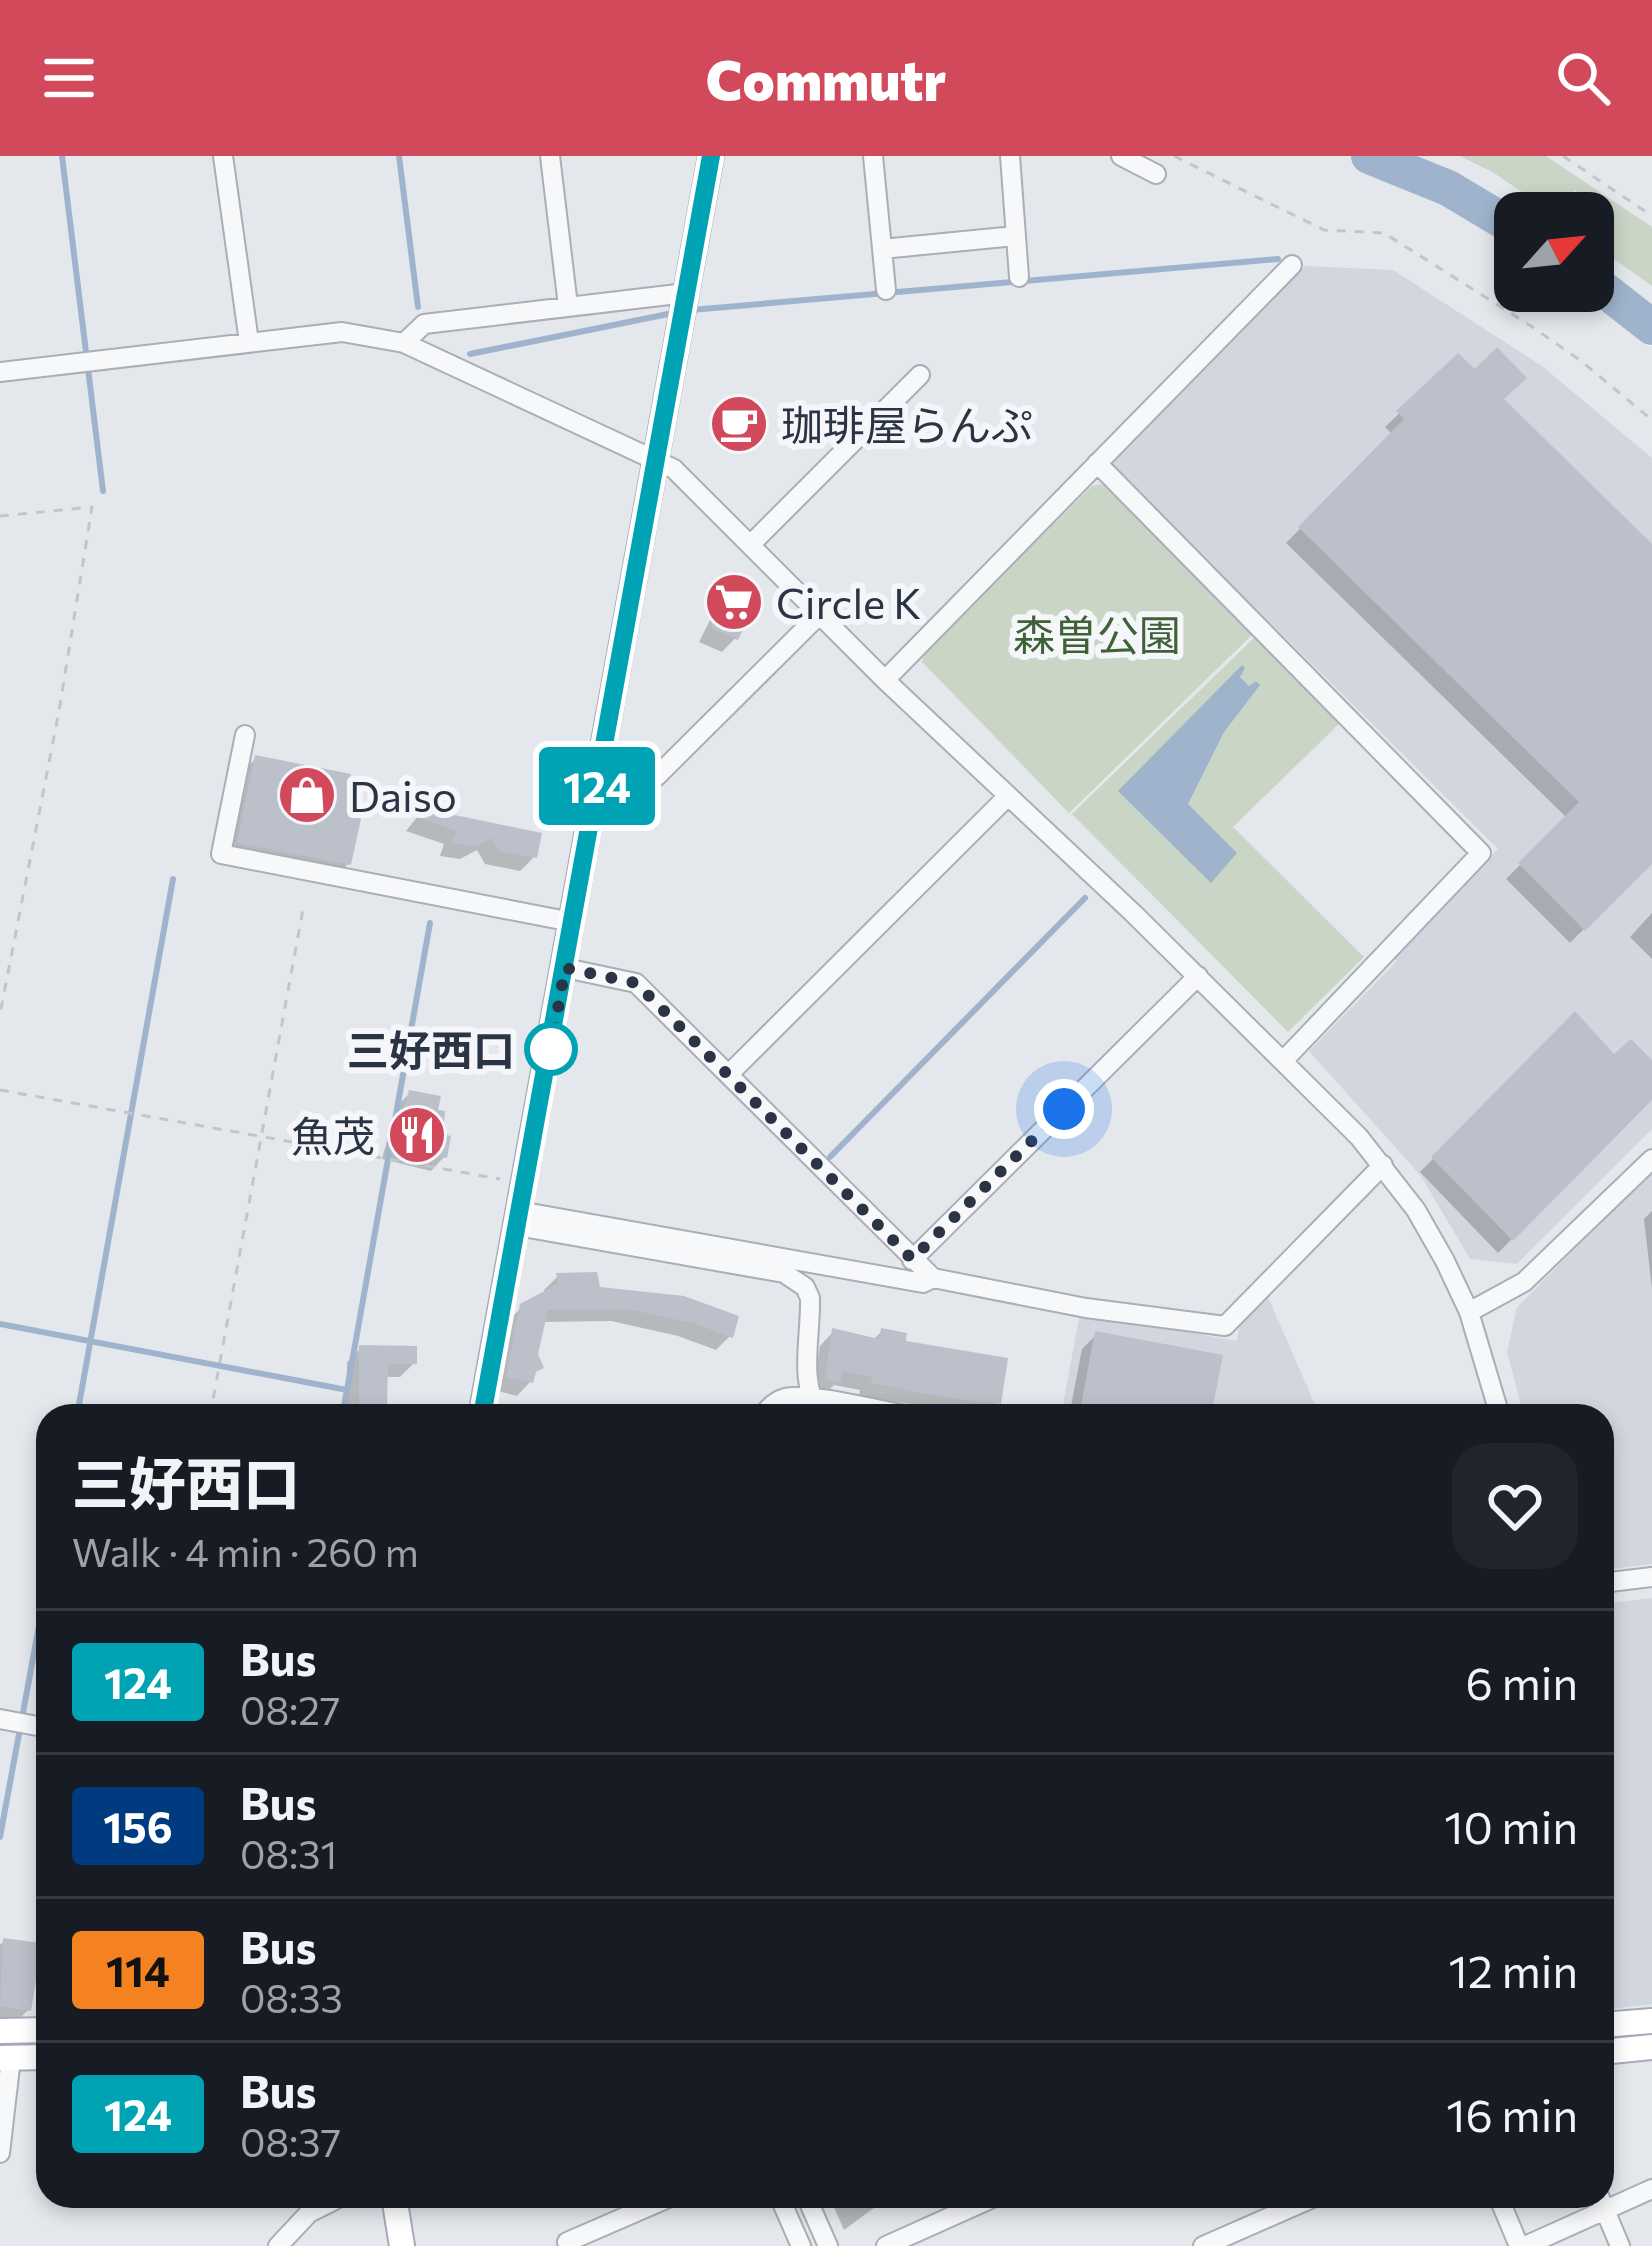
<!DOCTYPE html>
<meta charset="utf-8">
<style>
:root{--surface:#171b24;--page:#20242c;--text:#f1f3f6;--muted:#9ea1a6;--line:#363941;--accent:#d1495b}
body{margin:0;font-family:Commissioner,"Noto Sans JP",sans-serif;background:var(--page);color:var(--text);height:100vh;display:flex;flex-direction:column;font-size:45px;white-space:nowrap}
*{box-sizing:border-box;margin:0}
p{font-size:39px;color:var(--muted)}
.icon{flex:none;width:66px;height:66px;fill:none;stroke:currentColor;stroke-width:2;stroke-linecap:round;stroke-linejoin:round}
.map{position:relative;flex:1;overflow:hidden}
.details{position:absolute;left:36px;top:1248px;width:1578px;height:804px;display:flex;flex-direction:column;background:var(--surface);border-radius:36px;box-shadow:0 6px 18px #0003}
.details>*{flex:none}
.badge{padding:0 24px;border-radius:9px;font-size:42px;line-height:78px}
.needle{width:78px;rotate:63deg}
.controls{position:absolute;left:1494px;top:36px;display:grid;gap:24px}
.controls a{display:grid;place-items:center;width:120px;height:120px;border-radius:24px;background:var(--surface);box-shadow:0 6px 18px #0003;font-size:60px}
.you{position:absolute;width:60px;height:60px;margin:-30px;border:9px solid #fff;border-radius:50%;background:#1a73e8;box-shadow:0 0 0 18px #1a73e833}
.map>.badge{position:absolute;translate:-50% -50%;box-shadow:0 0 0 6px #fff}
.round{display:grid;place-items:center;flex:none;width:126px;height:126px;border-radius:36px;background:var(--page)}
.summary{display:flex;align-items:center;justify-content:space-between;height:204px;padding:0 36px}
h1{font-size:57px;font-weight:800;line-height:90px}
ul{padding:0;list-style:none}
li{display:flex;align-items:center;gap:36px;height:144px;padding:0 36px;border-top:3px solid var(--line)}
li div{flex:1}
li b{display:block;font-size:45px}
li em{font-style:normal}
li .badge{min-width:132px;font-weight:700;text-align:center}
header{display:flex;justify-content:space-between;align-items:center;height:156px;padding:0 36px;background:var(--accent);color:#fff;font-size:54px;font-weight:800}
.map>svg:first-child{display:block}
.built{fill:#d2d6de}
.green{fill:#c9d6c5}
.water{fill:#9fb4cc}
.shadow{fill:#0003}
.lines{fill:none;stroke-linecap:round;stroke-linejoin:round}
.stream{stroke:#9fb4cc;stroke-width:6}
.river{stroke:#9fb4cc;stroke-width:36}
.building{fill:#bbc0ca}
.minor-casing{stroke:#a9aeb7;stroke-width:22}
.major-casing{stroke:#a3abb8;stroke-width:28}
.path{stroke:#c2c5cb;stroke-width:3;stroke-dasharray:9 9;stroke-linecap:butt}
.minor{stroke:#f7f8fa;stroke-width:18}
.major{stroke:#fff;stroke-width:24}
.line-casing{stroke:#fff;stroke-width:27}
.line{stroke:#00a3b4;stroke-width:18}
.walk{stroke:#2b3445;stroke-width:12;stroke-dasharray:0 21.6}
.stop-dot{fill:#fff;stroke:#00a3b4;stroke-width:6}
.labels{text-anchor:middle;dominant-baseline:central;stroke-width:12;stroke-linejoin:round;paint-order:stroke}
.poi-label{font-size:42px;fill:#2b3445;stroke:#f4f6f9;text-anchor:start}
.park-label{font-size:42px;fill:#3f6138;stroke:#f4f6f9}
.stop-label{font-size:42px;font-weight:bold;fill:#2b3445;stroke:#f4f6f9;text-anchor:end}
</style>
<header><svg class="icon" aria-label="menu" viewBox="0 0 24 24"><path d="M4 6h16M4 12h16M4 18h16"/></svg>Commutr<svg class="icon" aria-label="search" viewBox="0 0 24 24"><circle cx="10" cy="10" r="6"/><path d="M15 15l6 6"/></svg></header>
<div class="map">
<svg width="1652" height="2090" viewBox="0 0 1652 2090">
<rect width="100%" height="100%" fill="#e4e7ec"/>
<path class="built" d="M1306,110L1393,114L1542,210L1652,302V973L1517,1108L1470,1103L1421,1020L1309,895L1397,805L1392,800L1498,693L1113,310L1110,300Z
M1652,1015V1408L1602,1414V1260H1524L1507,1196L1517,1151Z
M1267,1139L1320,1260H1061L1080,1157L1237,1185L1240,1165Z
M1652,1442V1848L1602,1854V1448Z"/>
<path class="green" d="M1460,0H1546L1652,71V130L1593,88V57H1566L1578,38L1575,34L1553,57L1494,17Z
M1102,328L1254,477L1069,657L922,506L925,496L1092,330Z
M1258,478L1342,565L1233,671L1364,801L1288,876L1072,658Z"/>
<path class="water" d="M1242,509L1245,512L1240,521L1249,530L1256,525L1260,529L1224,576L1188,648L1237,697L1211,727L1118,635Z"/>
<path class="shadow" d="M1458,201L1652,392V704L1570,787L1506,723L1567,662L1286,387L1393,279L1385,271Z
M732,432L748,469L722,496L699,486L719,446Z
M256,602L344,644L348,708L334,722L225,701L242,616Z
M422,655L538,679L534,701L520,715L485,708L477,694L460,703L440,700L444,688L406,675Z
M1652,757V803L1630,781Z
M1575,860L1614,902L1652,909V940L1498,1097L1420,1016Z
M410,937L435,956L444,1001L431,1015L382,1003L396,951Z
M1652,1055V1133L1644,1063Z
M558,1120L597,1134L683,1143L730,1180L716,1194L678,1180L611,1165L542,1166L530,1226L517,1240L494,1234L508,1165L522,1151L545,1138L544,1134Z
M882,1175L902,1187L998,1246L984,1260L859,1240L860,1234L834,1229L824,1239L813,1236L820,1190L833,1176L873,1184Z
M1096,1179L1210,1250L1249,1260H1069L1082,1193Z
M361,1192L414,1207L400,1221H385L384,1249L373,1260H346L347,1206Z
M4,1785L28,1854L14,1868L0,1865V1789Z
M829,2040H890L844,2074Z"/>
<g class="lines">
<path class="stream" d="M62,0L103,335
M399,0L418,151
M691,154L1278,103
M470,198L678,156
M830,1001L1085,742
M0,1168L347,1234L342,1260
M347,1234L430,767
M77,1260L173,723
M0,1681L48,1421"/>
<path class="river" d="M1369,0L1448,32L1515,72
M1593,125L1652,171"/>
</g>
<path class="building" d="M1497,191L1527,222L1504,243L1652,388V708L1585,775L1518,707L1579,646L1298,371L1404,263L1396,255L1458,197L1475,213Z
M732,429L747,437L756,431L760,442L751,470L745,469L738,484L711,472Z
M255,599L351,618L347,642L358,645L356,661L361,663L351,709L237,687Z
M421,652L542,677L537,702L498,695L492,682L476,691L452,687L456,675L418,661Z
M1575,855L1614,898L1631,883L1652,904V944L1513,1085L1431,1001Z
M409,934L441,940L438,954L445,955L443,978L451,980L447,1002L398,993L394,988Z
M597,1116L600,1131L684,1140L739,1160L733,1182L693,1167L627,1153L548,1154L538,1198L544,1212L536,1216L533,1227L506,1221L520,1148L558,1128L556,1117Z
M832,1172L879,1183L881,1172L907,1177L906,1185L1008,1202L1001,1248L942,1241L871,1227L872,1221L843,1215L840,1227L825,1223Z
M1095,1175L1223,1199L1211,1260H1079Z
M359,1189L417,1190V1208H388L387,1250L359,1249Z
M3,1782L42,1787L31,1855L0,1850Z"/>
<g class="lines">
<defs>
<path id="minor" d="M223,0L249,186
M550,0L568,150
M873,0L886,134
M1010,0L1019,121
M1121,0L1156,18
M882,93L1015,80
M404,187L424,168L686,137
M0,216L342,176L404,187L674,313L885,524L1133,757L1359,981L1416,1054L1445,1105L1469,1156L1500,1260
M1097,307L1481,697L1284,904
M752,387L920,219
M885,524L1292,109
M245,579L221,698L572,766
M657,620L820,458
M565,812L636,827L933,1122L1086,1152L1225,1170L1383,1009
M729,918L1006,642
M519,1055L923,1127L933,1122
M517,1070L784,1117L805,1131L810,1142C811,1183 798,1224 820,1260
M912,1104L1198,820
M1469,1156L1524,1126L1652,1003
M763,1260C768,1252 775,1245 785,1242C809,1236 882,1255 910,1260
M1602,1427L1652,1421
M0,1563L48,1572
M0,1997L11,1902
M779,2040L801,2090
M806,2040L828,2090
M1498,2040L1519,2090
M1599,2040L1620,2090
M278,2090L309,2057L335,2044V2040
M569,2090L567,2086L673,2040
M886,2090L997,2040
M1203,2090L1317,2040
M1525,2090L1652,2033"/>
<path id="major" d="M481,1260L711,0
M1602,1869L1652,1865
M0,1875L48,1874
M1602,1896L1652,1891
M0,1902L48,1901
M394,2040L402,2090"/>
</defs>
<use href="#minor" class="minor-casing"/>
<use href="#major" class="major-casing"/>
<path class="path" d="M1174,0L1324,74L1384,77L1531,170L1581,205L1652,264
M1563,0L1652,60
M0,360L92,351L59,555L0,858
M0,934L500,1023
M210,1260L303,753"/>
<use href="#minor" class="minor"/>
<use href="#major" class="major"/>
</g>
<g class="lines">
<defs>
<path id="line" d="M482,1260L711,0"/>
</defs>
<use href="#line" class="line-casing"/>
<use href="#line" class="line"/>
<path class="walk" d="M551,893L565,812L636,827L912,1103L1064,953"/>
</g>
<defs>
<symbol id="cafe-disc" viewBox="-11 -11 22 22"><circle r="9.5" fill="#d1495b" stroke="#f4f6f9"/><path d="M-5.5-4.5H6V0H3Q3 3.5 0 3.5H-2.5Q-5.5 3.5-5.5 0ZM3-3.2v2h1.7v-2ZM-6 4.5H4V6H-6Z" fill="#fff"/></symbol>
<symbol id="supermarket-disc" viewBox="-11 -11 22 22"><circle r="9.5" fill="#d1495b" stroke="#f4f6f9"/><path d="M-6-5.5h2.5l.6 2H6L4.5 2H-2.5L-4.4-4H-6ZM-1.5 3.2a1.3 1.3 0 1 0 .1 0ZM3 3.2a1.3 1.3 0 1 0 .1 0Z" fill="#fff"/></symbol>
<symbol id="shop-disc" viewBox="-11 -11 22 22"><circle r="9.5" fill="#d1495b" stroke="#f4f6f9"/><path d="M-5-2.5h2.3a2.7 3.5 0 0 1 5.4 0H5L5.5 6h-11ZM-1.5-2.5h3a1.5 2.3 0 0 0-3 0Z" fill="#fff"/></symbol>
<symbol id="restaurant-disc" viewBox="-11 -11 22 22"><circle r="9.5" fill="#d1495b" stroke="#f4f6f9"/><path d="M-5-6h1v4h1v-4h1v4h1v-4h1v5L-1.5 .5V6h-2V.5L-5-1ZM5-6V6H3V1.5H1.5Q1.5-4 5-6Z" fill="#fff"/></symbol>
</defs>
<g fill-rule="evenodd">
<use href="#cafe-disc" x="706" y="235" width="66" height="66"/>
<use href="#supermarket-disc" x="701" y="413" width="66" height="66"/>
<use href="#shop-disc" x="274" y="606" width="66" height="66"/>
<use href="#restaurant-disc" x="384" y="946" width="66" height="66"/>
</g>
<circle class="stop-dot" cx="551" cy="893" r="24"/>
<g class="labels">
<g class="poi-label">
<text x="781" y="268">珈琲屋らんぷ</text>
<text x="776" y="446">Circle K</text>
<text x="349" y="639">Daiso</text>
<text x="375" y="979" text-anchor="end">魚茂</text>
</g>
<g class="park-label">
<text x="1097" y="478">森曽公園</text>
</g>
<g class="stop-label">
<text x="515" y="893">三好西口</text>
</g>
</g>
</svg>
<div class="controls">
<a><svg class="needle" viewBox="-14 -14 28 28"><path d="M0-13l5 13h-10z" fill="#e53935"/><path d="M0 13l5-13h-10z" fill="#9ea1a6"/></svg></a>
</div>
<div class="you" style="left:1064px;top:953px"></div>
<b class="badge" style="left:597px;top:630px;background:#00a3b4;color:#fff">124</b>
<section class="details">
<div class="summary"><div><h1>三好西口</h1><p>Walk · 4 min · 260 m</p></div><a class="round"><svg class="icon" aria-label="heart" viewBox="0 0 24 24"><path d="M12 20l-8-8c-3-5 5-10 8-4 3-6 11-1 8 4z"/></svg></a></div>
<ul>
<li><span class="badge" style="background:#00a3b4;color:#fff">124</span><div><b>Bus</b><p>08:27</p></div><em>6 min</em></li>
<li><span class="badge" style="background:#003b80;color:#fff">156</span><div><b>Bus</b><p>08:31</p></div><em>10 min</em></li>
<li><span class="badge" style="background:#f58220;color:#111">114</span><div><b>Bus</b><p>08:33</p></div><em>12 min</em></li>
<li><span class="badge" style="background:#00a3b4;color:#fff">124</span><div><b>Bus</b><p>08:37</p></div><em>16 min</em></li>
</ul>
</section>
</div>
